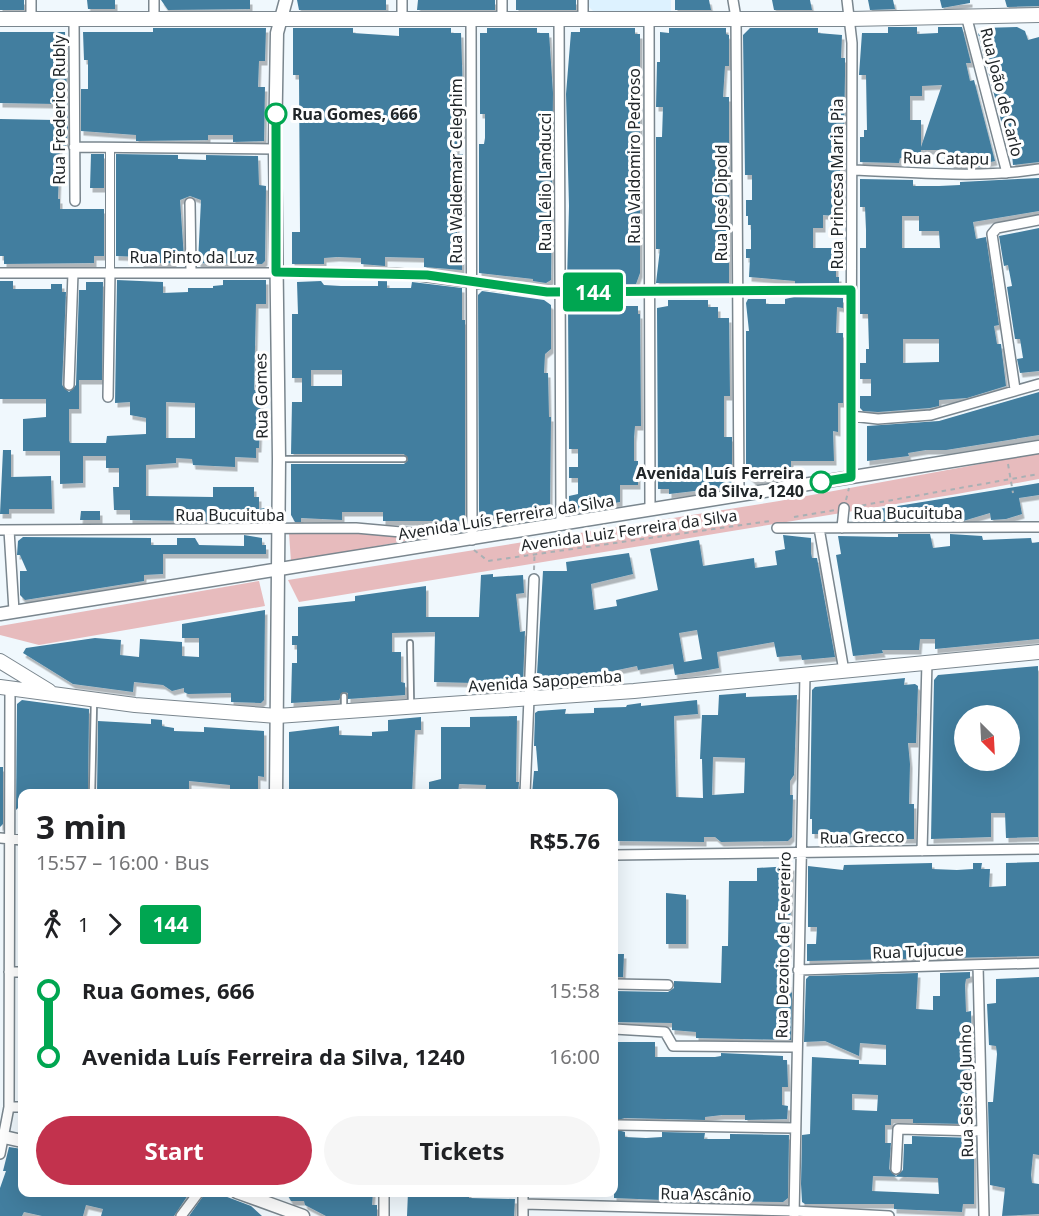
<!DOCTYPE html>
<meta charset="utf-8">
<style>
:root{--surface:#fff;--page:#f6f6f6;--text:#202124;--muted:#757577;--accent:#c2324d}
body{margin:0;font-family:"Noto Sans",sans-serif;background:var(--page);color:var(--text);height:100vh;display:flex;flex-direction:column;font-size:22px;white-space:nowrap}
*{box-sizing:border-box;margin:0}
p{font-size:20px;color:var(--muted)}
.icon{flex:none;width:33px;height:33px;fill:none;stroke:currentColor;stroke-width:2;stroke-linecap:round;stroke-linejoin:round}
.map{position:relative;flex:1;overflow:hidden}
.panel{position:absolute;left:18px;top:789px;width:600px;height:408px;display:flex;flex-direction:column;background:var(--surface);border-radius:12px;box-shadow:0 6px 24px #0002}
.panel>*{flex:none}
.badge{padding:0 12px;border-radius:4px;font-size:21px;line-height:39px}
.needle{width:39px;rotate:156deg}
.fabs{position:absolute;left:954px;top:705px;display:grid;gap:12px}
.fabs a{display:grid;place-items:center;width:66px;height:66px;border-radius:50%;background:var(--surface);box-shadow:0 6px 24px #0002;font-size:30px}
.map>.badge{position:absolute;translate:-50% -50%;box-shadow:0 0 0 3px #fff}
.legs{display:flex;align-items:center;gap:9px;height:66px;padding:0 18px;font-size:20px}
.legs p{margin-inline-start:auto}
.headline{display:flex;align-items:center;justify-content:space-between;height:102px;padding:0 18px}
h1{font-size:33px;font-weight:700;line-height:45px}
.primary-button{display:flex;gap:12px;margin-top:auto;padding:12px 18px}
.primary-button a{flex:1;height:69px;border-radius:36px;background:var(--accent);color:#fff;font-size:24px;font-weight:700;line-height:69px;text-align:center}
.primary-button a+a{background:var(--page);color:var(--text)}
ul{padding:0 18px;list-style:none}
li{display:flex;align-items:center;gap:21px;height:66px;font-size:22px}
li i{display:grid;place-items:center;width:9px;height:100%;margin:0 8px;background:currentColor}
li i::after{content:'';width:15px;height:15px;margin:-8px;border:4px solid;border-radius:50%;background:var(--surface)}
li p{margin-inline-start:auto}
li:first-child i{background:linear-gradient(#0000 50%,currentColor 0)}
li:last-child i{background:linear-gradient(currentColor 50%,#0000 0)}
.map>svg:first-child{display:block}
.built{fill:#ddf2ff}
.green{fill:#e7bbbd}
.building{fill:#427e9f;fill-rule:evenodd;filter:url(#shadow)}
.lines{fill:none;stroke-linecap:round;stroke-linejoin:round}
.service-casing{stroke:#7a868e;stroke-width:8}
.pedestrian-casing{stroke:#7a868e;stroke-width:10}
.minor-casing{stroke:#7a868e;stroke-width:12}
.tertiary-casing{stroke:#7a868e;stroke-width:15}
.secondary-casing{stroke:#7a868e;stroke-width:16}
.path{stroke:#a9b0b4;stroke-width:2;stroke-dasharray:4.5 4.5;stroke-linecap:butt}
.service{stroke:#fff;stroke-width:4.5}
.pedestrian{stroke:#fff;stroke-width:8}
.minor{stroke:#fff;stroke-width:9}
.tertiary{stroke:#fff;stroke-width:12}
.secondary{stroke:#fff;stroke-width:14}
.line-1-casing{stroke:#fff;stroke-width:14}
.line-1{stroke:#00a651;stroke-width:9}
.stop-1-dot{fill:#fff;stroke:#00a651;stroke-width:3}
.labels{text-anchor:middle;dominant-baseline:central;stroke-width:6;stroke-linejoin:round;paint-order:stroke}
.street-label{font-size:16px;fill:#212629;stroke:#fff}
.stop-label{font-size:16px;font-weight:bold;fill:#212629;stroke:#fff;text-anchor:start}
</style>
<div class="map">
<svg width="1039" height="1216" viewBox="0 0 1039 1216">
<defs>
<filter id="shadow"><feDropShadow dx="2.5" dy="4.5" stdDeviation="0" flood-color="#0004"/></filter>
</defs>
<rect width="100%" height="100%" fill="#f0f8fd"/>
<path class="built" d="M589,0H671V13H595L588,6Z"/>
<path class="green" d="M1039,453V479L957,494L299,602L288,580L779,501Z
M289,533L407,534L408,536L405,541L291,562Z
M259,581L265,606L39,645L0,635V626Z"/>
<path class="building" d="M0,0H24V10H0Z
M87,0H115V9H88Z
M161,0H250V9L168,10Z
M297,0H386V10H299Z
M418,0H495V10H417Z
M516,0H576V10H516Z
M675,0H709L711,10H675Z
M772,0H810L812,10H774Z
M868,0H893L895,9L870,10Z
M940,0H970V3L942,8Z
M1005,0H1039V6L1007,7Z
M888,27H917V34L938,33V27H962L971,63H966L970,81L974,80L995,161L981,164L982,167H974V164H951L950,156H942V150H921L920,158H900L899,163L860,162V137H864V130H867L866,75H859L862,33H888ZM942,85L930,120L921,147V120H910V96H922V86Z
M1017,27L1025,31L1028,40L1039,37V162L1013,165L1010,135L1005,136L978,33L982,28Z
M153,28H266L265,61H259L258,87H265L264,141L233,142V135H208V140L136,141V135L81,131V89H88V60H84L83,32H153Z
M293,28H353V33L399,36V28H451V33H461L463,95H457V125H463V134H457V154H463V212H457V234H462V270L424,267V258L385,257V266L361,264V258L337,257L324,258V264H292V232H300L299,75H293Z
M487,28H537V33H549L553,93L551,280L546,283L533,281V279L479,273V144H484L485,138V114H480V33H487Z
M580,28H635V34H640V273L636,284L579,285L571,284L567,281L569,206L566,94L571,32H580Z
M669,28H726V34L729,35V66H725L723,97H729V283H656L660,249H656V137H662L663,107H656L657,62H660V32L669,33Z
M750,28H818V33L842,35L841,58H845V75L844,127H838V158H844L843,169H840L844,211H836V216L823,215V228H813V248H836V277H839V283L795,284V281L749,277L750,258H746V249H751V225H748V216H746V200H752V175H745L743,35Z
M0,32H65L68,130L66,146H60L58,199H60V209H104V256H94V263L4,264V256H0V119L55,120L56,104L0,103Z
M91,154H104V188H90Z
M116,154L178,155V159L206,160V155L258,156L259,185L266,186L265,261L262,264L198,263L201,200L190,196L180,200L184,258H174V263H141V257L116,256Z
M1039,178V211L973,222L976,239L986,237L999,325L994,326L997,344H1001L1006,386L967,398L939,400V406L930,408L878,412L863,411L860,408V396H871V379H860V363H866V349H869L868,314H860V248H866V230L865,207H860V179L913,180V186H939L960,185V182ZM902,216H919V231H939L940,248H902ZM903,339H939V362L903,363Z
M1039,228V371L1020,373L1017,359L1023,358L1020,339H1015L1007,287L1012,286L1008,265L1004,266L999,236Z
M117,280L163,282V293L188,292V288H213V286L223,285V280H266V304H256L254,390H257V397H261L259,448H256V458L235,457V467L193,465L192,459L176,458V463L146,465V496L213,497V487H254V497H259V509L265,508V519L262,522L130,520V510H114L113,487H119V468H106V456H83V483L60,484V451H23V419L46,417V399H0V281H13V289H51V284H62V292H66L62,385L69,392L76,385L79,290H86V282H103L102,380H79V409H69V440L70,443H106L107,436L146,434V418L130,415V402L115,403ZM166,402L195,403V438H166Z
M321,281L324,285L341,286H378V281H387V288H411L412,282L462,288V320H465V518L461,521H383V512H342V520L301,518V522H295L291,515V464H404L408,460L404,454H291L292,402H302V378H292V314H298L297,282ZM311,370H342V386H311Z
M482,291L544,300L551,305V349L545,354L544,373H548L549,417H551L550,505H537L536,514L480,516L479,510L478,295Z
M794,297L843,298V308L837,307L836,333H843V403H838V432L833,431L834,461H791V475L754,481L746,474V331H749L746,303L748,299H766V304H785V299Z
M609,298V301H623V306H638V314H640L641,426H635L634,438V461H638V485H620V502L574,510L569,507V496L578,494V478H569V467H578V449H569L568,304H579V299Z
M668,300H708V307H718V318H729L730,396H724V437H732V483L729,487L669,494V489H658L657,308L668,306Z
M1039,392V435L946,450H926L908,453L909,456L867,461V426L939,421Z
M3,450H11V477L51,476L52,509H9V514H0Z
M1039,483V495L1019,498L1022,514L1006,519L991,520L990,513L963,521H950V517H929V521H881L879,509Z
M81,511H100V520H80Z
M898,534H930L933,548L950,546V534L982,536L983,540L1031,538L1032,543L1039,542V639L935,649V639H920L919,650H882L883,653L853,656L836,555L841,554L838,536L887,537H898Z
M244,535L262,538V545H266V554H163V574L144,575V581L25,600L20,595V571H27L20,555H17L18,541L23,537L151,538V545H177V538H195L199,545L244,546Z
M783,535L811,538V553L812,558H817L835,657L802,660L801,655L777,657L774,642L717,652L719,668L703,671L675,675L673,664L638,670L637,666L603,673L604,680L539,684L537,674L543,571H567L566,562L629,553L633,574L591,584L594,610L617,606L616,600L658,590L650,549L699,540L703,566L754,558L755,568L777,565L775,551L785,549ZM697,630L702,659L684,662L679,633Z
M493,574V577L523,575L524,593L516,594L520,632L525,631L523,680L499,682L498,689H474V683L434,682L435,632L392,633V652H401V682L405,683V695L348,699V693L343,692L339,700L291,703L292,663H297V645H292V636H298V607L355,601V596L426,586V617H479L481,575Z
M265,610L264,700L261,703L231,702V693L188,694L184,692V688L172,691L163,685L134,682L133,692L73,684L23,653L26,648L95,638L121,640L120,655L139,657L140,639L182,642V656L199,657V638H182V624Z
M1038,666V837L1006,838L1005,813H991V837L931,839L934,680L938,675ZM964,716H1010V760H964Z
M905,678L904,685L915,684L918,686L916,743H908L910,764L909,804H914V839L822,840L823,834H812V819H810L812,690L815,687Z
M746,693V697L797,695L794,775L790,781V795H793L792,837L788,841L721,842L715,837H704V842L617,841V835H614V794H532L534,771H538L536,746H534L535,713L538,711L566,709L565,714L594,713V708L626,707L627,705L641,703V706L697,700L698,714L674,716L676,797L703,798L702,759H700L702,715H718L719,695ZM713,757L745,758L744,793L712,795Z
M22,700L89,709L88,794H22V804L16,810L17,704Z
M517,716L516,782H519L518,794H485L486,785L459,784L458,794H429V782L441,779V727H470V717Z
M421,717V730H415L412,794H289V732L339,726V735L372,736V732L388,731V720Z
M151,719L162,720V726L174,728V731L204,732V727L264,731V777L258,776V794L230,793V785L189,781V794H97L98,721L151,724Z
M0,767H3V824L0,827Z
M1039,862V956L807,961V944H816L817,927H808V866L843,870L844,865L932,863V869L957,870L973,869V863H982L981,869H990L989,887L1006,886V863Z
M792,866L789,957H781V976H784V983H789V995L792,992L791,1040L696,1038V1032L672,1030V1023L614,1022V991L668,992L674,988V981L721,983L722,946H728L729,881H757V868Z
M666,893L686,895V944H666Z
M614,954H624L623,977H614Z
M970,972V978L966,979L965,985L966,1012L971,1011L972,1077H970L969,1095H974L975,1109H968L967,1124L913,1123V1119H891V1125H885V1143H891L889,1169L896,1176L903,1170L904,1144H912V1136L974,1138V1204H963L962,1212L894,1209V1204H805L802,1202L801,1184L802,1135L810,1134L812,1057L859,1060V1064L886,1065V1045L860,1043L859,1056L825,1041L804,1042L806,979L809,976L918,973L916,1009L933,1010V996H940V973ZM852,1094L878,1095L877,1111L852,1110ZM873,1176L938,1178L939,1194L872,1191Z
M1039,977V1155L1033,1154L1031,1175L1032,1183L1039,1184V1214L1002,1216L1005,1188L990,1185L988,1102H993L997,1054L996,1046L989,1045L987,1004L996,1003V979Z
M614,1042H655V1057H715L721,1056V1053L783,1056V1060H787L788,1087H782V1105L788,1106L787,1119L745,1120V1115H722L705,1117V1120L625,1118L614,1121Z
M614,1129L625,1132V1137L646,1138L662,1137V1132L705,1133L704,1139H730V1134L789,1135L788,1198L783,1202L682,1201V1194L662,1193V1200L614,1198Z
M9,1147L22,1149V1192H190L174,1216H101L103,1209L86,1205L83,1216H42L24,1212L22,1216H0V1188L6,1171H3Z
M206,1192H214L251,1206L262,1216H189Z
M286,1192H373L372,1205H377V1216H326L305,1205L304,1201H291Z
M408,1192H469V1198L515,1199L514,1216H407Z"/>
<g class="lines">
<defs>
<path id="service" d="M282,459H404
M410,643L411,703
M344,710V696
M92,794L94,702"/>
<path id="pedestrian" d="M110,148V272"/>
<path id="minor" d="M31,0V18
M154,0V18
M402,0V19
M733,0L736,18L739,496
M847,0L852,43L851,477
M74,18L75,201
M471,18L472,540
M502,18V0
M559,18L561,525
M583,18V0
M649,18L650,510
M967,19L1007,173
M74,147L275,149
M852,170C914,172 977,179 1039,169
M190,203L191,271
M0,273H396L547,292L851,290
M69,385L73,273
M1015,389L992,234L997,228L1039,220
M108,397L110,272
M851,416L878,419L931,415L1039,384
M777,528L1039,527
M819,528L844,671
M842,528L844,508
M0,530L356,528L435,535L451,540
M9,530L14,611
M525,794L534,579
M0,838L22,840
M922,851L927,662
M614,855L1039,849
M978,965L984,1216
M798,970L1039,963
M9,972H22
M614,984L668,985
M614,1029L665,1032L673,1046L796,1047
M9,1107H22
M619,1125L795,1128
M0,1154L9,1107L10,688
M896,1169L898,1129L982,1131
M523,1204L794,1211L889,1216
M181,1216L199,1192
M384,1216V1192
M523,1216V1192
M794,1216L805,674"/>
<path id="tertiary" d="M0,614L1039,447
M276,794L279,459L275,149L277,33L286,0
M0,1136L22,1141
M237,1192L303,1216"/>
<path id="secondary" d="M0,19H850L1039,15
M0,661L49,691
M0,687L135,705L277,716L634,691L1039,652"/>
</defs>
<use href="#service" class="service-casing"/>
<use href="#pedestrian" class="pedestrian-casing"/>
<use href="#minor" class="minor-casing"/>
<use href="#tertiary" class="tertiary-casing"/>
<use href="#secondary" class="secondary-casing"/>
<path class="path" d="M1008,464L1013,493
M846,500L849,488
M853,507L1039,474
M794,517L835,510
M474,550L488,561L770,521
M534,570L535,540"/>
<use href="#service" class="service"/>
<use href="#pedestrian" class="pedestrian"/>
<use href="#minor" class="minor"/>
<use href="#tertiary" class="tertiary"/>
<use href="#secondary" class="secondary"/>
</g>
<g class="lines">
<defs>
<path id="line-1" d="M276,114V272L427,275L547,292L851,290V477L821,482"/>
</defs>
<use href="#line-1" class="line-1-casing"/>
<use href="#line-1" class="line-1"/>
</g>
<g class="stop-1-dot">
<circle cx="276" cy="114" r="10"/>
<circle cx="821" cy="482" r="10"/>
</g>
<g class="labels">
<g class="street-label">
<text transform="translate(1002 92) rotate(76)">Rua João de Carlo</text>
<text transform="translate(59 110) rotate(-90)">Rua Frederico Rubly</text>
<text transform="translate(634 156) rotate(-90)">Rua Valdomiro Pedroso</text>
<text transform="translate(946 158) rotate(1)">Rua Catapu</text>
<text transform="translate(456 171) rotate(-90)">Rua Waldemar Celeghim</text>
<text transform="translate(545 182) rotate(-90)">Rua Lélio Landucci</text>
<text transform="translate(837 184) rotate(-90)">Rua Princesa Maria Pia</text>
<text transform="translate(721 203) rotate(-90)">Rua José Dipold</text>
<text x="192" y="257">Rua Pinto da Luz</text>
<text transform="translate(261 396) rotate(-91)">Rua Gomes</text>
<text x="908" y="513">Rua Bucuituba</text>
<text x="230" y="515">Rua Bucuituba</text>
<text transform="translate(506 517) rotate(-9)">Avenida Luís Ferreira da Silva</text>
<text transform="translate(629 530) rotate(-8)">Avenida Luiz Ferreira da Silva</text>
<text transform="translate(545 681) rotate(-4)">Avenida Sapopemba</text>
<text transform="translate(862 837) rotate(-1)">Rua Grecco</text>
<text transform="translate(783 945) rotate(-89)">Rua Dezoito de Fevereiro</text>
<text transform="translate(918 951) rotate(-2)">Rua Tujucue</text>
<text transform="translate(966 1091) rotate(-91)">Rua Seis de Junho</text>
<text transform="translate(706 1194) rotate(1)">Rua Ascânio</text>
</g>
<g class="stop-label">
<text x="292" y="114">Rua Gomes, 666</text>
<text x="804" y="473" text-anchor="end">Avenida Luís Ferreira<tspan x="804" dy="18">da Silva, 1240</tspan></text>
</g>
</g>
</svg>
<div class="fabs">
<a><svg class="needle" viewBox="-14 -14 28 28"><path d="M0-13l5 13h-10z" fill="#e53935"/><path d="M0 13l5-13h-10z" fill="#757577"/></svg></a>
</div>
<b class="badge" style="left:593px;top:292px;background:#00a651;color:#fff">144</b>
<section class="panel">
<div class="headline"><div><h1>3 min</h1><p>15:57 – 16:00 · Bus</p></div><b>R$5.76</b></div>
<div class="legs"><svg class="icon" aria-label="walk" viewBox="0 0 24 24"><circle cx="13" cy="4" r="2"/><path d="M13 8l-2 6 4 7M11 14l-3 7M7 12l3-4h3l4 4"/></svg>1<svg class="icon" aria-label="forward" viewBox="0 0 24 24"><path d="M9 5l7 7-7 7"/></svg><b class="badge" style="background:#00a651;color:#fff">144</b></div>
<ul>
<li><i style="color:#00a651"></i><b>Rua Gomes, 666</b><p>15:58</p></li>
<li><i style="color:#00a651"></i><b>Avenida Luís Ferreira da Silva, 1240</b><p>16:00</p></li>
</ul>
<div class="primary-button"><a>Start</a><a>Tickets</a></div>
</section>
</div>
